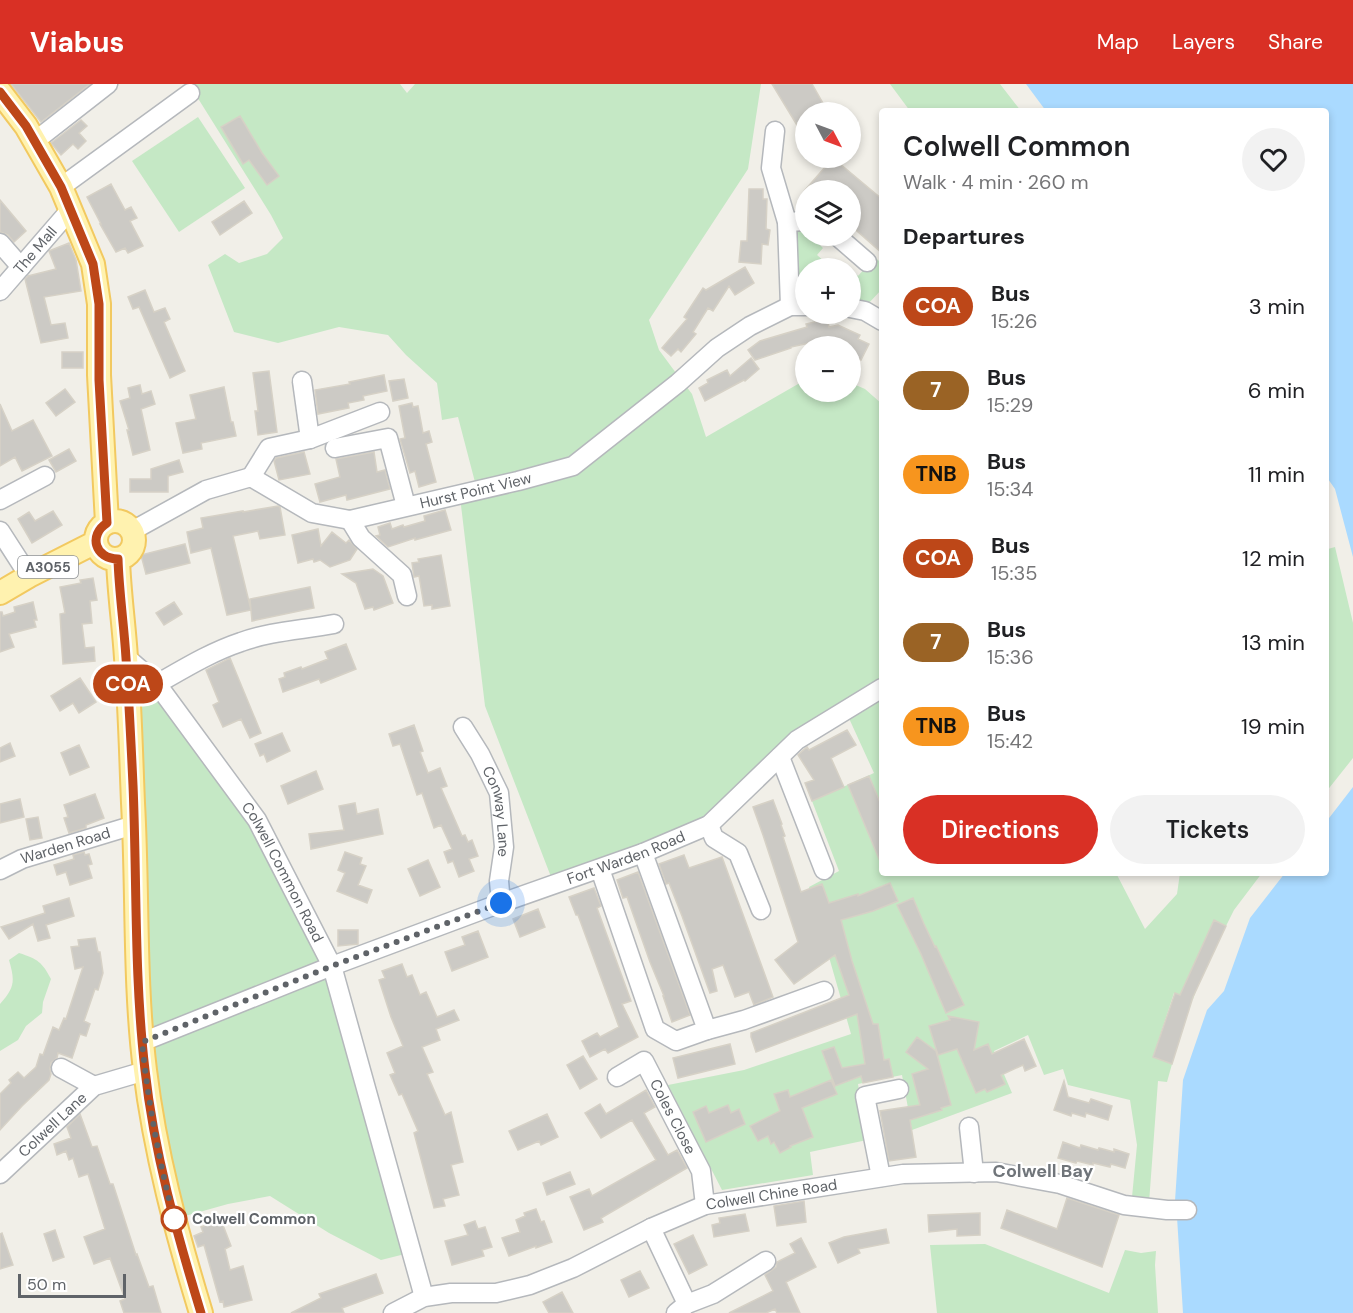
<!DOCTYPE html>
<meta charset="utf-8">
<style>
:root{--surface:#fff;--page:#f2f2f2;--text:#202124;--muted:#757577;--accent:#d93025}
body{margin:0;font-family:"DM Sans",sans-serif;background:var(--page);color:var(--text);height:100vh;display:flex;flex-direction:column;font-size:22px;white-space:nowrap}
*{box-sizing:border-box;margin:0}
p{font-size:20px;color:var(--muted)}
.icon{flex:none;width:33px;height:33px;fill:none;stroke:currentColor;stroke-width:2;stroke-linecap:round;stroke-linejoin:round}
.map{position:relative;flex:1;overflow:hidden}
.sheet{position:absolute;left:879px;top:24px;width:450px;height:768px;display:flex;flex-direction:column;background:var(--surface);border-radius:6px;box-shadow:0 3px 9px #0003}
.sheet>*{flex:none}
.badge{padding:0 12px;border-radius:20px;font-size:21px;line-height:39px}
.needle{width:39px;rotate:131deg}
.fabs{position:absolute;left:795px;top:18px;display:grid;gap:12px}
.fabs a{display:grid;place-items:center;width:66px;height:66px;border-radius:50%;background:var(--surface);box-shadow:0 3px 9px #0003;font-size:30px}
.scale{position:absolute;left:18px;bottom:15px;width:108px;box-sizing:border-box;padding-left:6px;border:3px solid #5f6368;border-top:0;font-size:16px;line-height:21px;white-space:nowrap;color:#5f6368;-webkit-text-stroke:4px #fff;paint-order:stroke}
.you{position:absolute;width:30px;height:30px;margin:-15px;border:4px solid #fff;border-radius:50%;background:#1a73e8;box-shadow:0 0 0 9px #1a73e833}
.map>.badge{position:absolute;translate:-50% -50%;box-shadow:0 0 0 3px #fff}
h2{padding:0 24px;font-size:22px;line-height:54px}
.round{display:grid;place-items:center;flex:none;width:63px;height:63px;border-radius:32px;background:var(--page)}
.overview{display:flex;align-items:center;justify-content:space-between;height:102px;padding:0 24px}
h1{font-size:28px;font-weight:600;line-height:45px}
.cta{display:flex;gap:12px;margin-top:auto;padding:12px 24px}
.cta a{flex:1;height:69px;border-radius:36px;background:var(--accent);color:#fff;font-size:24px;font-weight:600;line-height:69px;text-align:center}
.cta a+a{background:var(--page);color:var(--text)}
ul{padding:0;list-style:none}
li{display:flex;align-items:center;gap:18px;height:84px;padding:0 24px}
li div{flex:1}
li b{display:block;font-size:22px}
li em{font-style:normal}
li .badge{min-width:66px;font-weight:700;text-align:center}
header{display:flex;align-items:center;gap:36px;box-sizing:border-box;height:84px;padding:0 30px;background:var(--accent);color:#fff}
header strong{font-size:28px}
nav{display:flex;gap:33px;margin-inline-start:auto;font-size:21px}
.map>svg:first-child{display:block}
.green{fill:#c5e8c5}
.water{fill:#aadaff}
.building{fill:#cccac5;stroke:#d6d1c6;stroke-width:1.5}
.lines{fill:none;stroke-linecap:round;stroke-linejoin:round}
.minor-casing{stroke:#b5b8bc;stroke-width:21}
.major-casing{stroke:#f2c960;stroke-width:26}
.minor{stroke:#fff;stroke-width:18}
.major{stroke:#fff2af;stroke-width:22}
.line-casing{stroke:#fff;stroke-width:14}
.line{stroke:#bd4718;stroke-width:9}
.walk{stroke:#5f6368;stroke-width:6;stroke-dasharray:0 10.8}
.stop-dot{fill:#fff;stroke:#bd4718;stroke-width:3}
.labels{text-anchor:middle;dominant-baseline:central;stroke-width:4.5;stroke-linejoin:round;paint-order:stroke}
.shield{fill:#fff;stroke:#8f9295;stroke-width:1.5}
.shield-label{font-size:14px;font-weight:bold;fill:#5f6368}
.street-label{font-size:15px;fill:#5f6368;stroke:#fff}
.stop-label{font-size:15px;font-weight:bold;fill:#5f6368;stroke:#fff;text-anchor:start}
.quarter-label{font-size:18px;font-weight:bold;fill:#70757a;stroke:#fff}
</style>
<header>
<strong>Viabus</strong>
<nav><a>Map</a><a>Layers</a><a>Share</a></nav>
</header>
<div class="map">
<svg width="1353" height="1229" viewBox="0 0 1353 1229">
<rect width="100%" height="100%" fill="#f1efe8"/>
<path class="green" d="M189,0H400L407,9L415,0H761L748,85L649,236L659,266L679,293L571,379L476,402L458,333L442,336L437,299L406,271L388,251L339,243L278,259L234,248L208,181L225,170L239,179L267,170L283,154L271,131Z
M890,0H1000L1021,27H910Z
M198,33L245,104L179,148L132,77Z
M805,142L806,152H821L816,157L823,164L817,171L832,184H806L805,214L797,213L795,143Z
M875,173L882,180V205L868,220L851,217L850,185L858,192Z
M805,296L806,308H850L851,299L865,305L882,320V789H1116L1145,845L1177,810L1180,789H1262L1234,826L1226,842L1214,837L1184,902L1196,907L1193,915L1174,909L1153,973L1172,980L1167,998L1158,997L1149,1119L1132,1113L1137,1061L1130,1016L1068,1001L1063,985L1044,991L1028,951L994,967L1012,1009L912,1046L902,991L858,1000L867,1056L810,1068L813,1091L722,1106L668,1001L744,986L851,950L809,803L839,787L812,717L874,689L847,630L857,615L706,738L553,798L485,622L460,413L574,385L683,298L692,310L706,353Z
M1326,461L1328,465L1335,463L1353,539V674L1326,708Z
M136,593L158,612L248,737L329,893L405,1170L381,1176L329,1149L270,1112L228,1120L178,1134L147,950Z
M19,869C38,875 42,878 51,895L43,918L42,929L26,942L18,956L0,967V920C15,903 15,897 9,876Z
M985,1160L1109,1209L1125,1166L1141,1169L1156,1167L1155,1181L1158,1229H937L930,1161Z"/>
<path class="water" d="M1026,0H1353V473L1335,405L1326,392V360L1328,356L1326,336V27H1046Z
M1353,703V1229H1183L1177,1133L1186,1117H1175L1183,996L1207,926L1224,907L1250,834L1285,789H1326V738Z"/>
<path class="building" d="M11,0H90L41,38Z
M772,0H812L828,28H806V56Z
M240,32L262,69L279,92L267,101L249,76L243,80L221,43Z
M81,36L87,42L79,49L86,57L78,65L73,60L61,71L51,59Z
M833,74L882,115V169L850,141V106H805Z
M111,100L125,126L131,123L137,134L130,137L143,162L128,169L125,164L116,168L100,140H101L87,113Z
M749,105H763V115H767L766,145L770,146L768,161L762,160L761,180L739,178L741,157H747Z
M0,116L26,147L14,158L8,151L0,148Z
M244,117L252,129L220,151L212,138Z
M69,159L76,176L81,207L44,213L51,241L65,239L68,254L41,259L25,195L28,192L56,185L49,167Z
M745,183L754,199L735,211L729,202L713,227L708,224L693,248L696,250L681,268L678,265L671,272L662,264L687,235L684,233L703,204L706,206Z
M145,206L154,228L165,224L170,235L164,238L185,287L170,294L139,223L133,225L128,213Z
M827,235L829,243L838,241L860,251L858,255L869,260L861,276L850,271V262H815L814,258L791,263V264L755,276L748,266L760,257L807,243L806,240Z
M62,268H83V284H62Z
M751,274L759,285L745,297L744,296L705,317L699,304L708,299L707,296L727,286L730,292Z
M269,287L277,348L258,351L255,327H258L253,289Z
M384,291L387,307L363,312L364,316L348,319L349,324L318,330L315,306L350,300L349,298Z
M404,295L408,314L393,317L389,297Z
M140,301L142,310L151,307L155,320L141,325L150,366L133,371L127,346H129L120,317L130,314L128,304Z
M224,303L231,338H233L236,352L201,359L202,365L183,369L176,339L196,335L190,311Z
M65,305L75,318L56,332L46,319Z
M412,319L413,323L418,322L423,349L429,347L432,358L426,360L436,398L419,403L415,387L410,389L400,355L405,354L399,322Z
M0,320L12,347L33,336L52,372L22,387L15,373L0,382Z
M69,365L76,377L56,388L49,376Z
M304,368L310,390L279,396L274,377L276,374Z
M374,368L377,388L385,386L390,405L347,416L346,411L320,418L315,400L340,393L336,375Z
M179,376L183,388L168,392V408H130V395H151V385Z
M278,422L280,423L285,451L260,455L258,447L233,452L251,526L227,531L211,464L191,469L187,448L203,444L201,434L243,427V428Z
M445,426L451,446L415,456V454L388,463L376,452L380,451L378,443L390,439L392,445L403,441L404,443L425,437L424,432Z
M53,427L62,441L32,459L18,435L29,428L35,437Z
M318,445L321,462L332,448L346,459L349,456L357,465L350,476L330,483L320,476L314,478L313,475L298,479L292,451Z
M185,460L190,479L146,490L141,471Z
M441,471L450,522L432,525V521L424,522L419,492L414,493L412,479L419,478L418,475Z
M373,485L383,492L393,519L374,526L373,523L365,525L356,499L342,490Z
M93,494L97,516L90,517L92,539L82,540L85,564L94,563L95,577L63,580L60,530L65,529L60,503L81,499L80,496Z
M310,503L314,524L252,537L250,515Z
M33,518L37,536H34L36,543L9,550L14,563L0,568V528H2L3,532L15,528L14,523Z
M174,518L182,530L164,541L156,529Z
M346,560L356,585L321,599L319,595L283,608L279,595L285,593L284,589L301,583L302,585L328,575L325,568Z
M230,574L261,649L250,654L241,635L223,643L213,621L219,618L206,586Z
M80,594L96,618L79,629L73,619L60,627L51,612Z
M414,641L423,667L420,668L428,689L440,684L447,702L441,704L462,752L465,751L468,758L472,756L478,772L469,775L474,787L459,793L453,777L448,779L444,768L452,765L441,741L434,744L422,709L417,711L400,660L393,662L389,650Z
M847,646L856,661L831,674L844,703L812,717L805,699L814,696L798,671L807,663L809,666Z
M282,649L290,667L267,678L264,670L260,672L255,660Z
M10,659L15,672L0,678V664Z
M79,661L89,683L70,691L61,669Z
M316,687L323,705L288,720L281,702Z
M869,692L882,723V782L848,701Z
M95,710L104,734L86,741V744L69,749L64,734L68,733L64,721Z
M20,715L24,733L0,739V720Z
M773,716L782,740L781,741L785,752L783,753L801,808L822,800L829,819L858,810V812L890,799L898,817L873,827L841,836L852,877L873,940H878L884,976L889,975L893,993L863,999L861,992L835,1002L822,967L834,963L842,984L865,980L857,930L756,968L751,953V949L849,911L835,871L794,900L775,876L798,858L763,751L753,723Z
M355,719L357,730L378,725L383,750L311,765L309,750L344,746L339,722Z
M38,733L42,754L30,756L26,735Z
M84,768L85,771L89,770L92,780L88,781L92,794L70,801L66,788L57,791L54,781L74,775L73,771Z
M345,768L362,774L360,780L366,782L358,801L372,806L367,819L337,807L345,789L338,786Z
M684,771L689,784L722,773L773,913L754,921L749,908L735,913L723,881L712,885L717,907L710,909L682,832L669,799L666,800L659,780Z
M428,776L440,803L420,812L408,785Z
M638,788L690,931L672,938L663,912H664L650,878L627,813L623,814L617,796Z
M594,804L601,822L597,824L631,917L622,920L638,953L608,969L605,965L590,973L582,957L597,949L600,953L619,943L578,831H576L569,813Z
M69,814L74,832L46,841L50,854L38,857L33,840L9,855L1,843L45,829L43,822Z
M913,814L924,840L935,863L936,862L964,921L946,929L921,870L897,821Z
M538,825L545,843L520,853L513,835Z
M1214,836L1226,842L1193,913L1172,980L1153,973L1175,909L1180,911Z
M338,846H358V860L338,862Z
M478,847L488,873L452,887L445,868L465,861L462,853Z
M95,854L98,868H100L103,889L98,906L95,905L84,937L90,940L86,952L80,950L72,974L58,969L57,974L51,979L50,985L51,990L49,996L22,1022L0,1046V1010L11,999L9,996L18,988L24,994L36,983L40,970L43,971L53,943L59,946L64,934L66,935L83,883L75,885L71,863L79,862L78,856Z
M402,880L407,893L412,891L420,911L426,908L437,933L454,926L459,936L436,945L440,956L422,963L433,988L427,990L445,1031L451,1028L463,1078L451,1081L459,1111L443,1115L445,1122L434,1124L414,1049L418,1047L402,1010L399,1011L390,991L395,989L387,969L403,962L391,933L379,896L385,894L382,887Z
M948,932L979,938L974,966L988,960L992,970L1024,955L1036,982L1025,987L1023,981L1001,991L1005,1000L987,1008L985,1005L976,1009L957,965L938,971L929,942L950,936Z
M917,953L936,967L951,1021L941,1024L942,1026L910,1036L916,1073L889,1077L880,1027L920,1021L912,990L928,985L906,968Z
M730,960L735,980L678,994L673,974Z
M583,972L597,995L580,1005L567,981Z
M831,996L837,1010L802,1024L813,1053L790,1062L791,1063L780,1069L774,1058L771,1060L768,1052L758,1057L750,1042L780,1027L774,1010L788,1006L790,1013Z
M1064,997L1068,1013L1089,1019L1091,1015L1112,1022L1108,1036L1086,1029L1085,1033L1072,1029L1071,1032L1054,1026Z
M646,1006L655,1023L644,1029L668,1071L677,1066L687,1084L601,1134L603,1138L584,1146L570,1113L589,1105L592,1112L656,1076L632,1036L601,1054L585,1029L600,1020L606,1030Z
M728,1021L731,1029L739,1025L745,1040L706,1058L693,1028L706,1022L709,1029Z
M80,1030L92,1063L97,1062L110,1100H113L136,1171L137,1170L149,1203L153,1202L161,1229H124L120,1217L125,1215L110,1174L94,1180L84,1153L105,1145L88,1090L79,1093L73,1074L69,1076L66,1067L57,1071L54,1060L71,1054L67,1043Z
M547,1030L558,1053L541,1061L539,1057L518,1066L509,1047Z
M1063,1058L1080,1064L1081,1061L1098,1066L1099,1064L1114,1068V1065L1129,1070L1125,1084L1111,1080L1110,1083L1093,1079V1081L1077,1077L1076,1079L1058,1074Z
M570,1088L575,1100L547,1111L543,1099Z
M1067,1114L1119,1131L1102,1183L1001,1144L1007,1126L1057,1145Z
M804,1117L806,1138L777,1142L774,1122Z
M536,1125L541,1138L544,1137L552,1158L536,1164V1162L509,1172L502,1154L520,1148L516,1136L525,1132L524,1129Z
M980,1129V1151L957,1152V1145L929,1148L928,1131Z
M745,1130L749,1147L714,1153L712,1141L720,1139L719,1134Z
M221,1136L231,1162L225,1165L230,1186L243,1182L252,1216L224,1223L223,1217L220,1218L204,1161L198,1163L194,1152L203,1148L201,1143Z
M475,1137L478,1145L485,1143L492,1163L482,1166L484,1172L452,1181L445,1157L468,1151L464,1141Z
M886,1145L889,1159L858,1165L860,1169L838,1179L829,1159L844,1153Z
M55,1146L64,1173L53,1177L44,1150Z
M2,1149L13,1181L0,1185V1150Z
M693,1151L707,1181L689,1190L674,1160Z
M801,1154L816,1183L786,1198L800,1229H777L775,1225L766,1229H729L773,1207L765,1191L776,1183L777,1178L795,1169L790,1160Z
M640,1187L649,1204L629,1213L621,1196Z
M376,1190L383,1209L342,1224L344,1229H291L321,1214L319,1210Z
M562,1208L573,1229H549L543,1218Z"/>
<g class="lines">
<defs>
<g id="minor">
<path d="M775,47L771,84L787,138L790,222"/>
<path d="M35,57L108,0"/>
<path d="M61,103L190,9"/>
<path d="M787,138L806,137"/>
<path d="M837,152L867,178"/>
<path d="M0,159L21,183"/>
<path id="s1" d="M0,207L71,125"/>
<path d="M850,224L865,227L882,237"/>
<path d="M302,297L310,355"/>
<path d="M335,364L388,354L406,422"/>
<path d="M251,393L269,364L310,355L380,328"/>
<path d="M0,416L45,392"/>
<path d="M350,436L361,454L402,491L407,512"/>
<path d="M0,447L29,492"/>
<path id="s2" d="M132,447L206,406L251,393L312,429L350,436L518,397L573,382L678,299L717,264L750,242L790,222H806"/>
<path id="s3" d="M126,573L157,600L257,736L332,882L424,1213"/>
<path d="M157,600C185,584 211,568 241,558C271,547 303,546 334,540"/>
<path id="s4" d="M463,643L480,670L499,709L504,763L499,797L501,819"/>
<path d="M780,673L824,786"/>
<path d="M709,741L714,754L738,769L761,826"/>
<path d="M600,785L655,945L676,957L707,946L643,769"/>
<path id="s5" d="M0,786L22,775L134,741"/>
<path d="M707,946L744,936L824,907"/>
<path id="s6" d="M142,958L332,882L501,819L643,769L709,741L797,656L882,604"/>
<path d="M61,984L94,1002"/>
<path id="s7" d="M617,993L644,977L701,1087L705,1121"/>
<path d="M969,1043L974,1089"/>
<path id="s8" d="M0,1090L94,1002L145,987"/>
<path d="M881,1093L865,1012L899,1005"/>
<path d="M651,1144L687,1220"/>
<path id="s9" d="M393,1229L424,1213L451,1209H496L530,1201L573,1184L651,1144L705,1121L903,1090L996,1088L1060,1100L1124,1121L1167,1126H1187"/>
<path d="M676,1229L687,1220L713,1210L766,1177"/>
</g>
<path id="major" d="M0,8L26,42L61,103L93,180L99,220V291L107,439
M96 456a19 19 0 1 1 38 0a19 19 0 1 1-38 0Z
M118,475C119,508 124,541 126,574C130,622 131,671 133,719C138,808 134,898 145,986C155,1069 177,1150 201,1229
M0,509L29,492L96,458"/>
</defs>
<use href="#minor" class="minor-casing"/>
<use href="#major" class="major-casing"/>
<use href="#minor" class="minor"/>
<use href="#major" class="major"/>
</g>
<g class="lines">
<defs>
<path id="line" d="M0,8L26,42L61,103L93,180L99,220V296L107,439C88,451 95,475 118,475C119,508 124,541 126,574C129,616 131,659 133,701C137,796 134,892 145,986C154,1069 177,1150 201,1229"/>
</defs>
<use href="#line" class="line-casing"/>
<use href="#line" class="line"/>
<path class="walk" d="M174,1135C159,1077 148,1018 142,958L332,882L501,819"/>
</g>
<circle class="stop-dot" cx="174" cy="1135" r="12"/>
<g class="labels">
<rect class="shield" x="18" y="472" width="60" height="22" rx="4.5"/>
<g class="shield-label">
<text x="48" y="483">A3055</text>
</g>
<g class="street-label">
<text stroke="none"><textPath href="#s1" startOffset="54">The Mall</textPath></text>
<text stroke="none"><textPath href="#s2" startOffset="370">Hurst Point View</textPath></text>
<text stroke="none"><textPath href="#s4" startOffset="93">Conway Lane</textPath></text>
<text stroke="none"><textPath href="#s5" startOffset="70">Warden Road</textPath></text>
<text stroke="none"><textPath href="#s6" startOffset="518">Fort Warden Road</textPath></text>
<text stroke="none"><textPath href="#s3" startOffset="268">Colwell Common Road</textPath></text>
<text stroke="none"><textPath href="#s7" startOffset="94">Coles Close</textPath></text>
<text stroke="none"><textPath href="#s8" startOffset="72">Colwell Lane</textPath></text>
<text stroke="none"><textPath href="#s9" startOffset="402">Colwell Chine Road</textPath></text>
</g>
<g class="stop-label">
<text x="192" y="1135">Colwell Common</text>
</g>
<g class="quarter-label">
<text x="1043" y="1087">Colwell Bay</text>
</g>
</g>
</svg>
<div class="fabs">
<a><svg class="needle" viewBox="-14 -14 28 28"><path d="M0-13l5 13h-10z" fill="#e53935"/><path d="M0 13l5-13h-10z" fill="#757577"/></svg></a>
<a><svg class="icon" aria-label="layers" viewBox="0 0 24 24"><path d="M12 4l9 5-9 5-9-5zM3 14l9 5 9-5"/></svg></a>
<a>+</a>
<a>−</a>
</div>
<div class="scale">50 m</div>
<div class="you" style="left:501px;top:819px"></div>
<b class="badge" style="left:128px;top:600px;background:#bd4718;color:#fff">COA</b>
<section class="sheet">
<div class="overview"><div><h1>Colwell Common</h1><p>Walk · 4 min · 260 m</p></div><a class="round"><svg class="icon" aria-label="heart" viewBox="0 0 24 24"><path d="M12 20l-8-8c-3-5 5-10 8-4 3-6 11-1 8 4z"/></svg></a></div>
<h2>Departures</h2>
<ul>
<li><span class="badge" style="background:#bd4718;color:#fff">COA</span><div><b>Bus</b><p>15:26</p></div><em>3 min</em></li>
<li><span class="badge" style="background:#9a6325;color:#fff">7</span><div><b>Bus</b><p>15:29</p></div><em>6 min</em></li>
<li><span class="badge" style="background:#f7951e;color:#111">TNB</span><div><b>Bus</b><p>15:34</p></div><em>11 min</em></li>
<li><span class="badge" style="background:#bd4718;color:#fff">COA</span><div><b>Bus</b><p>15:35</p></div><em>12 min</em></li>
<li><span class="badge" style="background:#9a6325;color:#fff">7</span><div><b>Bus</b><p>15:36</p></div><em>13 min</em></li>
<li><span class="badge" style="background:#f7951e;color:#111">TNB</span><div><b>Bus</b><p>15:42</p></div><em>19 min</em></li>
</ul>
<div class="cta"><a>Directions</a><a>Tickets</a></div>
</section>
</div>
